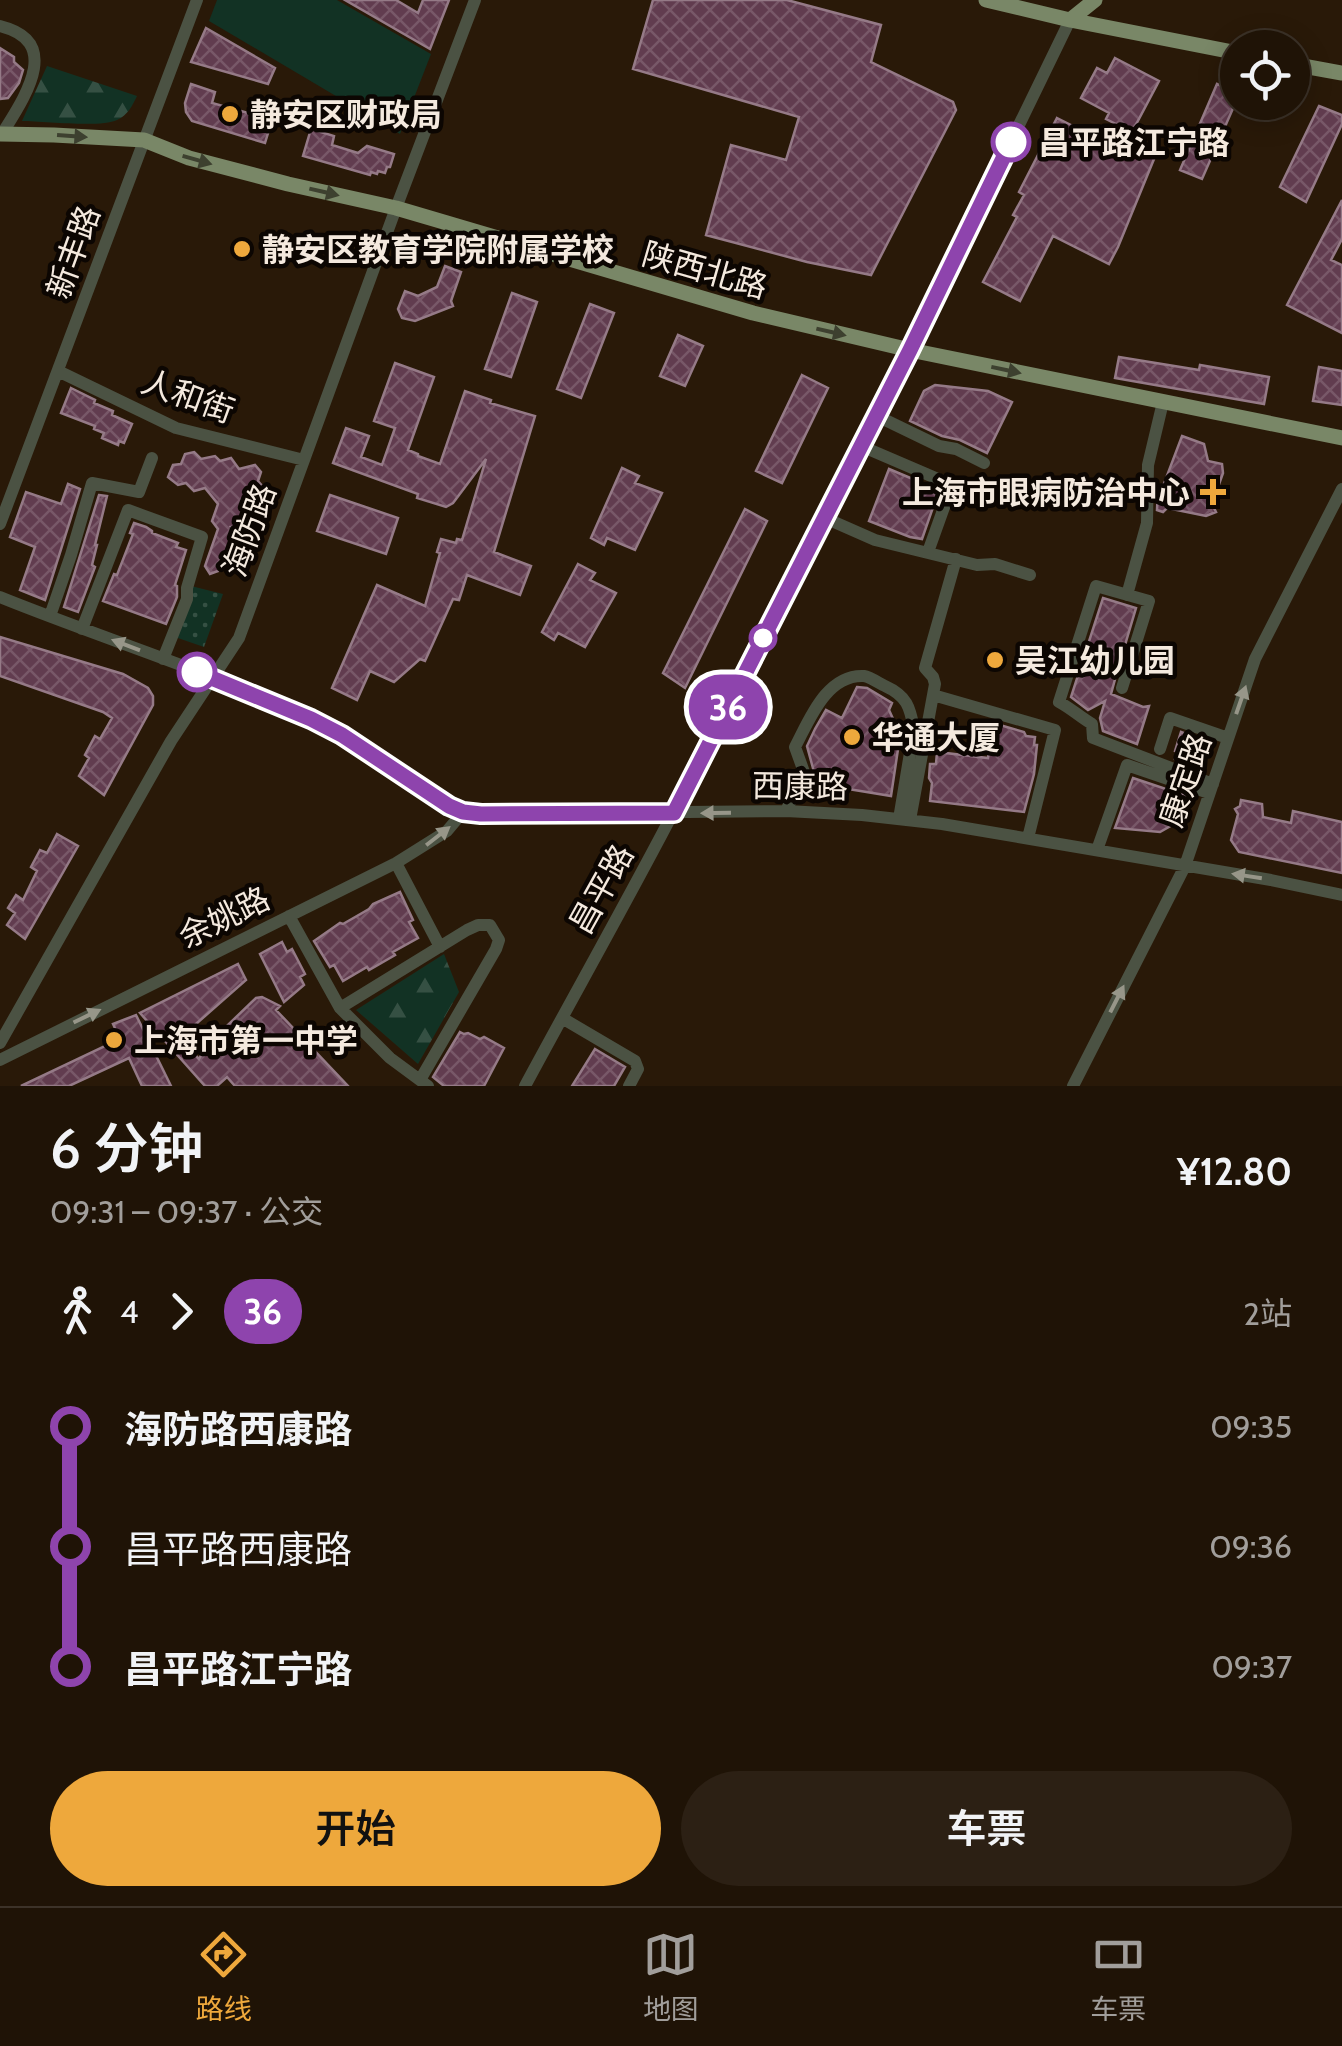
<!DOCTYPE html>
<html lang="zh">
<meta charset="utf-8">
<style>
:root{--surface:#1f1306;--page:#2c2014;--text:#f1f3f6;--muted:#a19e9b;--line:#3c3228;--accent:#eea83c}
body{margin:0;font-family:Cabin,"Noto Sans SC",sans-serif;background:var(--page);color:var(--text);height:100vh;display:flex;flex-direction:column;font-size:38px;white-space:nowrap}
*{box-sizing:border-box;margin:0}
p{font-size:32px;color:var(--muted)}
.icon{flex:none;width:55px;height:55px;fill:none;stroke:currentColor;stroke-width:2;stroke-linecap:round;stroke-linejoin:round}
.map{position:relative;height:1086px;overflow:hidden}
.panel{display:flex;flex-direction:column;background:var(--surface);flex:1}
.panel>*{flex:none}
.badge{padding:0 20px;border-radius:32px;font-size:35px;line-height:65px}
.fabs{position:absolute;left:1220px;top:30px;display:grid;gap:20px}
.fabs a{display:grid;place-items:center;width:90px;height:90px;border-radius:50%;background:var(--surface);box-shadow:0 5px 25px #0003,0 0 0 2px var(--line);font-size:50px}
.map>.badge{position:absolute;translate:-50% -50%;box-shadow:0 0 0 5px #fff}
.legs{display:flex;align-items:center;gap:15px;height:110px;padding:0 50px;font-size:32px}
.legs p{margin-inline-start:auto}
.head{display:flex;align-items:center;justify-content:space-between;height:170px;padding:0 50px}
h1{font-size:55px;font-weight:600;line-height:75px}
.action{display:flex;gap:20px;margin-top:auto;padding:20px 50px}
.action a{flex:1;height:115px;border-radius:60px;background:var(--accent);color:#111;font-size:40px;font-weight:600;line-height:115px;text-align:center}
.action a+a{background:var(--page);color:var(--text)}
ul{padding:0 50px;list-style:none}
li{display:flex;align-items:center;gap:35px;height:120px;font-size:38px}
li i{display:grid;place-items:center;width:15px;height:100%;margin:0 12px;background:currentColor}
li i::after{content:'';width:25px;height:25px;margin:-12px;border:8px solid;border-radius:50%;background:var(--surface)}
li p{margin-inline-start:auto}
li:first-child i{background:linear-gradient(#0000 50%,currentColor 0)}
li:last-child i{background:linear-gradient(currentColor 50%,#0000 0)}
.tab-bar{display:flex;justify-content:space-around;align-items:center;height:140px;border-top:2px solid var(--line);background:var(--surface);font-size:28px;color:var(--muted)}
.tab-bar a{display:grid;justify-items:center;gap:5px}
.tab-bar .current{color:var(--accent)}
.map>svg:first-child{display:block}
.grass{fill:url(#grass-dots)}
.forest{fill:url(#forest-firs)}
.green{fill:#123224}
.building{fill:url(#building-cross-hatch);stroke:#957a87;stroke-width:2.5}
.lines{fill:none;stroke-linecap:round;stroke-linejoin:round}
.minor{stroke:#4b5243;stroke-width:12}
.major{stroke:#798767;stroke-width:15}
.oneway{fill:#3d402f}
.oneway2{fill:#979689}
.line-1-casing{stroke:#fff;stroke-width:22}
.line-1{stroke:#8e44ad;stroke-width:15}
.poi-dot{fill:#eea83c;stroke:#0c0602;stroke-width:4}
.stop-1-dot{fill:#fff;stroke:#8e44ad;stroke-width:5}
.labels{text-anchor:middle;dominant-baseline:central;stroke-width:9;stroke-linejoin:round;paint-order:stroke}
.poi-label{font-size:32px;font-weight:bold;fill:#f4e9de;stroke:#0c0602;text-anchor:start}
.stop-label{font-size:32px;font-weight:bold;fill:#f4e9de;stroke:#0c0602;text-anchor:start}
.street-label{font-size:32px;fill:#f4e9de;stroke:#0c0602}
</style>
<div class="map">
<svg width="1342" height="1086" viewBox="0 0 1342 1086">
<defs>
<pattern id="grass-dots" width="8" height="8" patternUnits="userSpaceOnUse" patternTransform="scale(2.5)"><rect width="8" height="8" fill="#123224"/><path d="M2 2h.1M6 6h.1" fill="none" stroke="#355043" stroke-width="1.8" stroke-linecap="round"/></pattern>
<pattern id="forest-firs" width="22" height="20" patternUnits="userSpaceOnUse" patternTransform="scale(2.5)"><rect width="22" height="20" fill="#123224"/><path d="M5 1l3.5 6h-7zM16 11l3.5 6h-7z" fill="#355043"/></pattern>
<pattern id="building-cross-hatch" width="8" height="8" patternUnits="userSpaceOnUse" patternTransform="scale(2.5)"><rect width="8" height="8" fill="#613c4f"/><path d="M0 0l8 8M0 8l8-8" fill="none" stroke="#785868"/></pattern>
</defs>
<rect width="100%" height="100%" fill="#291908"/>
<path class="grass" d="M191,586L223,594L204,647L175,637Z"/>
<path class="forest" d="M47,66L137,96C132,106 128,115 117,120C100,128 44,121 22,121Z
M444,954L459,992L418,1064L356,1010Z"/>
<path class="green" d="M217,0H337L431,54L400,134L209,21Z"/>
<path class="building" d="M345,0H396L418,13L423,0H449L430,49Z
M653,0H787L881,25L871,62L953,102L956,110L871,275L807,262L706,235L731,145L786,160L799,117L633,69Z
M206,28L275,68L268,84L191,62Z
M0,48L14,57V62L23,70L19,83L8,98L0,99Z
M1115,58L1159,81L1132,132L1106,119L1109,113L1081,98L1097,68L1107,73Z
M191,84L215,92L212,103L248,113L251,103L275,110L265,143L192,121L186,112L185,103Z
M1217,84L1238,93V97L1202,179L1180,170Z
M1319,106L1342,115V124L1306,202L1280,187Z
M1057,118L1137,158L1140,152L1154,159L1118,247L1109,264L1053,236L1020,301L983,282L1017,217L1013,215L1024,195L1019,192Z
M311,129L334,136L332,145L358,153L367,146L394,154L390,167H387L385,173L378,171L377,174L371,172L370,175L303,156Z
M1342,200V239L1331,260L1342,265V333L1287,305Z
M445,266L461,272L451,301L453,306L415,321L402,318L398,309L405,291L418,296L437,287Z
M512,293L537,302L511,377L485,369Z
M590,304L614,313L581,398L557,389Z
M678,335L703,346L685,386L660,376Z
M1119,357L1199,370L1200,365L1269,377L1264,404L1115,378Z
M395,363L434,377L408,450L418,454V456L440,464L465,391L491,400L490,403L535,416L494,552L531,566L520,595L467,575L459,600L453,599L425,661L420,659L394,682L370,671L357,700L332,688L377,585L425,606L440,553L437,552L441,539L456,543L457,539L462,540L486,459L453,503L446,507L417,498L418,494L333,463L346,428L369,436L361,457L382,465L395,428L374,421Z
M1319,367L1342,371V405L1313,401Z
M802,375L828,388L782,483L756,471Z
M935,385L988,391L1012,402L987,453L960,440L942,436L910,421L924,391Z
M71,388L95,400L94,403L113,411L112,415L132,424L124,443L119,441L118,445L102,438L104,433L94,429L95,426L61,413Z
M1182,436L1204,444L1208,461L1222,464L1223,473L1212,504L1216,512L1206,516L1167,508L1163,512L1157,510L1158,488L1162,489Z
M194,452L201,459L215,456L220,461L231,458L239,469L255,465L261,472L258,481L264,488L261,497L242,500L254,515L251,524L231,527L244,542L241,552L232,553L229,561L220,563L218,571L210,574L205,566L218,529L212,521L218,504L205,488L194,491L186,483L178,485L168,477L173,465L181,464L185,454Z
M622,468L639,476L635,483L662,493L635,550L607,538L604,545L591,538Z
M889,469L939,490L922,539L910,537L869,521Z
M68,484L80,489L45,600L20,590L35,547L10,537L26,492L61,504Z
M99,495L107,496L95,545H97L92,565L95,567L78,612L64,607Z
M330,495L398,518L386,554L317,531Z
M745,509L767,521L685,688L663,673Z
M134,523L146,527L152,531V533L178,543L176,547L186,550L175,585L177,586V597L166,624L103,601L114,574L117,575L133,534L130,533Z
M578,564L595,573L590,580L616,593L585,647L558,633L554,640L542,632Z
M1103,598L1136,608L1119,665L1114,667L1117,672L1111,694L1143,707L1149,706L1137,744L1103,731L1100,718L1105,701L1088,710L1071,697Z
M0,637L123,674L148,688L153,696V705L104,795L79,776L89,758L85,755L95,736L100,739L112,718L103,712L0,676Z
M857,687L867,688L892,703L889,710L894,721L900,724L896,734L900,736L891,796L830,786L832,781L814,772L807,746L815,729L826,710L842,718Z
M993,723L1024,732L1026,736L1035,737L1034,745H1037L1034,774L1024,812L930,801L932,783L929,778L930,764H936L937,752L988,758Z
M1181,732L1208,742L1200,768L1175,759L1177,752L1175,751Z
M1133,778L1190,797L1185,812L1174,824L1160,832L1115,828Z
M1241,800L1262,804L1263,817L1291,823L1293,811L1342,822V873L1239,852L1231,840L1238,814L1235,809L1240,806Z
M57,834L78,846L25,939L7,925L15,913L8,908L16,895L23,900L37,871L31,867L40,850L47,853Z
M400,892L413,920L409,922L418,938L393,952L395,955L390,958L369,970L367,967L343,981L334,965L330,967L314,941L340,923L343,924L369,909L373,904Z
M282,942L287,952L292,949L305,974L300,977L304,985L284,1002L260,954Z
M238,964L246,980L180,1038L199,1059L206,1046L256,998L262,997L280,1006L276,1010L348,1086H235L227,1077L217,1086H205L140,1013Z
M136,1015L171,1086H142L129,1058L69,1086H21L120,1039L113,1024Z
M460,1032L464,1034L468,1033L480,1039L484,1037L504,1048L484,1086H444L433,1077Z
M595,1049L625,1067L614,1086H572Z"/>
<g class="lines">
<path class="minor" d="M0,26C65,42 22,101 2,134
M58,371L176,428L304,460
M877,416L939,446L956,449L984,463
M861,446L952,485L928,552
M825,518L875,540L977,565L995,564L1030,575
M0,524L197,0
M1127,595L1147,523L1148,465L1163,402
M0,597C104,639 212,672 313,720C362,743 404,777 449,806L463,812L481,814L786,811L862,815L942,824L1271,880L1342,895
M50,616L71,555L92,483L139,492L152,458
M82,629L128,510L202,537L187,588V599L163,659
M1122,688L1149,601L1096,586L1059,702C1072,709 1080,717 1092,724L1093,738L1213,784
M933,695L1055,730L1028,838
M1160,749L1170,718L1228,738
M786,811L804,772L795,747C809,721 826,674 864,676C870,677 879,683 885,686C907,696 910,707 914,729L899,819
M910,820L935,684L933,677L925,668L956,559
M1097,850L1127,765L1209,793
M396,863L440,947
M289,916L340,1008L390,1058L428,1086
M340,1008L467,930L478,925H490L499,940L496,949L420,1080
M562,1018L635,1061L638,1069L629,1086
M0,1043L171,741L239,638L396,208L475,0
M0,1060L396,863L447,831L463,812
M525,1086C574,995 625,905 673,813C812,552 941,286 1070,20
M1073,1086L1185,866L1255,659L1342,489"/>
<path class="major" d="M986,0L1070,20L1238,53
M1070,20L1095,0
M1292,64L1342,73
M0,134L54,135L144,140L189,158L288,184L396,208L753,313L910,350L1342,438"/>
</g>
<defs><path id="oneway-solid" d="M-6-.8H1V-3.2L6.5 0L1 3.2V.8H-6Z" transform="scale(2.5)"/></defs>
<g class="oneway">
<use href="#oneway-solid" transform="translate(72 136) rotate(4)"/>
<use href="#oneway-solid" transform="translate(197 160) rotate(16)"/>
<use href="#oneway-solid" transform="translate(324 192) rotate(13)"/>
<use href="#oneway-solid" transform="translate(831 332) rotate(13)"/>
<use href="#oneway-solid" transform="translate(1006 370) rotate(12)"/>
</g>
<g class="oneway2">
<use href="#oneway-solid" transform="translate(126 645) rotate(-159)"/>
<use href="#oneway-solid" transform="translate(1241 700) rotate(-71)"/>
<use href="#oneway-solid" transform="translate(716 813) rotate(179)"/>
<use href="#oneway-solid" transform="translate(438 836) rotate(-38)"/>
<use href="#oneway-solid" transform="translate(1247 876) rotate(-171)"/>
<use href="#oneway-solid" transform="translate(1117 999) rotate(-63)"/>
<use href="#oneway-solid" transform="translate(87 1016) rotate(-26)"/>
</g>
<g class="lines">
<defs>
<path id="line-1" d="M197,672L311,719L342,735L449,806L463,812L481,814L674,813L910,350L1011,142"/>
</defs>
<use href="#line-1" class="line-1-casing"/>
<use href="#line-1" class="line-1"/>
</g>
<g class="poi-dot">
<circle cx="230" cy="114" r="10"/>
<circle cx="242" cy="249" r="10"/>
<path d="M1208 477h10v10h10v10h-10v10h-10v-10h-10v-10h10z"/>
<circle cx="995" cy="660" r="10"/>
<circle cx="852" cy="737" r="10"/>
<circle cx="114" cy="1040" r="10"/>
</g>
<g class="stop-1-dot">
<circle cx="1011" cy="142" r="18"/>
<circle cx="763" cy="638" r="12"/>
<circle cx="197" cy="672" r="18"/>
</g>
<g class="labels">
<g class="poi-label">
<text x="250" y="114">静安区财政局</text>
<text x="262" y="249">静安区教育学院附属学校</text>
<text x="1190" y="492" text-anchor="end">上海市眼病防治中心</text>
<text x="1015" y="660">吴江幼儿园</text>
<text x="872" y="737">华通大厦</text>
<text x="134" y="1040">上海市第一中学</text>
</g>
<g class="stop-label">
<text x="1038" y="142">昌平路江宁路</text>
</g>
<g class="street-label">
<text transform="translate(73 252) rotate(-70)">新丰路</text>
<text transform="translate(705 270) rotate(16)">陕西北路</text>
<text transform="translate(188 396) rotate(20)">人和街</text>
<text transform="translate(249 530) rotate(-70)">海防路</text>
<text transform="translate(1185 780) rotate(-71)">康定路</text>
<text transform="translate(800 786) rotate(1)">西康路</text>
<text transform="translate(601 889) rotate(-61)">昌平路</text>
<text transform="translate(224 917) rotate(-26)">余姚路</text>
</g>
</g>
</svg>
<div class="fabs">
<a><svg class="icon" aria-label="locate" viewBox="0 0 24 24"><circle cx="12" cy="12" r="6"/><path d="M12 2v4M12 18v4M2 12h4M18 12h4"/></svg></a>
</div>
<b class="badge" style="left:728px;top:707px;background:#8e44ad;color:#fff">36</b>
</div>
<section class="panel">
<div class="head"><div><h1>6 分钟</h1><p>09:31 – 09:37 · 公交</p></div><b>¥12.80</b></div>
<div class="legs"><svg class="icon" aria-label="walk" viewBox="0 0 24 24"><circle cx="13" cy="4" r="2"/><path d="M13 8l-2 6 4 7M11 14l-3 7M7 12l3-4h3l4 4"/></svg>4<svg class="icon" aria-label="forward" viewBox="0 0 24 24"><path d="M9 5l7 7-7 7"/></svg><b class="badge" style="background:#8e44ad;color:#fff">36</b><p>2站</p></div>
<ul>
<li><i style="color:#8e44ad"></i><b>海防路西康路</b><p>09:35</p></li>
<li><i style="color:#8e44ad"></i><span>昌平路西康路</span><p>09:36</p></li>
<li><i style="color:#8e44ad"></i><b>昌平路江宁路</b><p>09:37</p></li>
</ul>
<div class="action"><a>开始</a><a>车票</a></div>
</section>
<nav class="tab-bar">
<a class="current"><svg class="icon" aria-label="directions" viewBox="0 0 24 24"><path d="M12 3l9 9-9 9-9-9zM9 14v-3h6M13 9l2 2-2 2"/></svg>路线</a>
<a><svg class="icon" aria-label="map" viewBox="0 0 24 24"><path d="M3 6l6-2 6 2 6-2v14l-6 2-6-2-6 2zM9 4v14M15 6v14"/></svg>地图</a>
<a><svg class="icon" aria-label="tickets" viewBox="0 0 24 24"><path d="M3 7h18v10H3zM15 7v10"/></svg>车票</a>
</nav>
